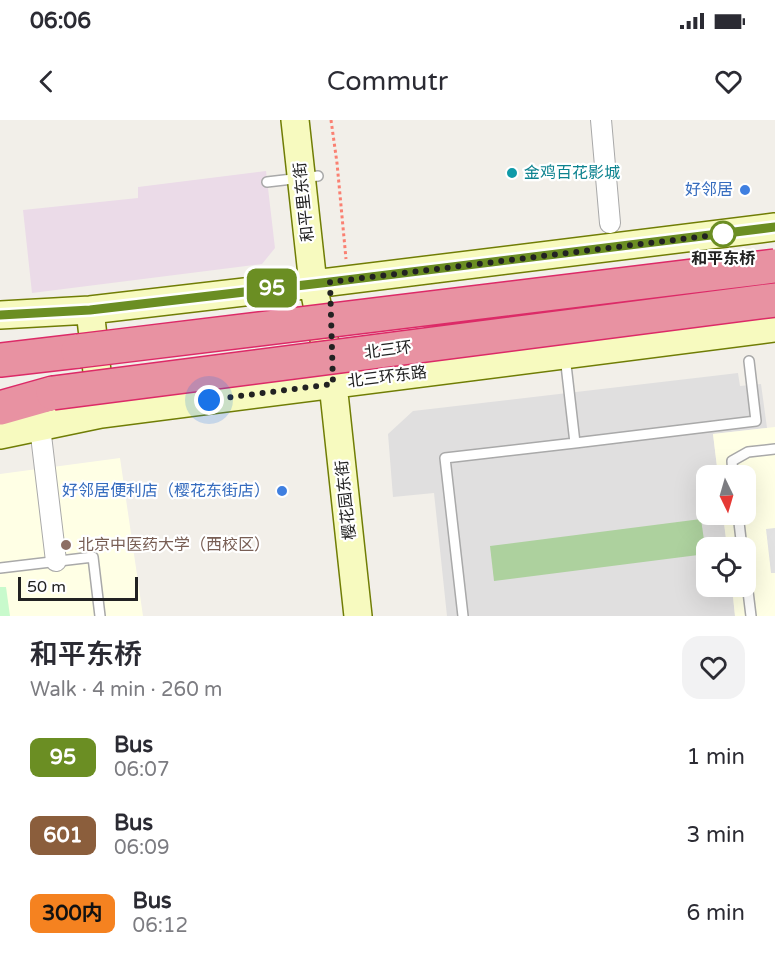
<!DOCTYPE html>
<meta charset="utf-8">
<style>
:root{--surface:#fff;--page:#f2f2f3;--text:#2b2b33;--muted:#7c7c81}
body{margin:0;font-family:"Varela Round","Noto Sans SC",sans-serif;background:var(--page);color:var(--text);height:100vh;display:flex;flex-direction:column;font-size:22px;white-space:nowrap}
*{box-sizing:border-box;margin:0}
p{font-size:20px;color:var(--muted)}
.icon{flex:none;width:33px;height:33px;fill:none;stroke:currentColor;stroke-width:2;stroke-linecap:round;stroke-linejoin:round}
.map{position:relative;height:496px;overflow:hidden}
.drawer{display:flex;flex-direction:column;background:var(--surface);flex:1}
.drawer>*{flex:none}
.badge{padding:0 12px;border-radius:9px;font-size:21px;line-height:39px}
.needle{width:39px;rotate:175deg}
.fabs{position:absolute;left:696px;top:345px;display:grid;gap:12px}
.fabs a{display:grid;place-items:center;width:60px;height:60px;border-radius:12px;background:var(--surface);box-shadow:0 6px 24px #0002;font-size:30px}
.scale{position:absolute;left:18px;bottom:15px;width:120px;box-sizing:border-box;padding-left:6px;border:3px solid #222;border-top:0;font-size:16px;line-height:21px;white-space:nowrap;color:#222;-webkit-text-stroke:4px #fff;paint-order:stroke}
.you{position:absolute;width:30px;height:30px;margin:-15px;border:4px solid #fff;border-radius:50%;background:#1a73e8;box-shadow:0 0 0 9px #1a73e833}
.map>.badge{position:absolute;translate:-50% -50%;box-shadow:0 0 0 3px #fff}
.round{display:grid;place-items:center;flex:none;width:63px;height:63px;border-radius:18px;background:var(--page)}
.summary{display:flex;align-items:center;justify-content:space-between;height:102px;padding:0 30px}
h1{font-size:28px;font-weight:600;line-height:45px}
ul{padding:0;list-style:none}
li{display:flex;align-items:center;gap:18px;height:78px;padding:0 30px}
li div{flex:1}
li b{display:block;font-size:22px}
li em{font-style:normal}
li .badge{min-width:66px;font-weight:700;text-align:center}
.status{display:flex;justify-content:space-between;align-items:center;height:42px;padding:0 30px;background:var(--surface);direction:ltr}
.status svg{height:16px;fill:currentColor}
header{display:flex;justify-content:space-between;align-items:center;height:78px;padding:0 30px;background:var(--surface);font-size:27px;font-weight:600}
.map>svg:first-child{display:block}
.residential{fill:#e0dfdf}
.industrial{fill:#ebdbe8}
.education{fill:#ffffe5}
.forest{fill:#add19e}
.park{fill:#c8facc}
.parking{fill:#e2e2e2}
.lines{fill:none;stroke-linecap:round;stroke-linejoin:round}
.lane-casing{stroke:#a9a9a9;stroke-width:12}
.street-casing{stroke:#a9a9a9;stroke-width:22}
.secondary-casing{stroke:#707d05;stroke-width:30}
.highway-casing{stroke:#dc2a67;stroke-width:36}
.path{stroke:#fa8072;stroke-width:3;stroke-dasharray:3 3;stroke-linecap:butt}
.lane{stroke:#fff;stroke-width:9}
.street{stroke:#fff;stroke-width:20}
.secondary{stroke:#f7fabf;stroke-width:27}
.highway{stroke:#e892a2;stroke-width:33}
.highway-bridge-casing{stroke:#dc2a67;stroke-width:36;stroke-linecap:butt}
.highway-bridge{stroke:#e892a2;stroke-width:33}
.line-casing{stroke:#fff;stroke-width:14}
.line{stroke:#6b8e23;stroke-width:9}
.walk{stroke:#222;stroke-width:6;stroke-dasharray:0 10.8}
.culture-dot{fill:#0f9aa8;stroke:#fff;stroke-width:2}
.shop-dot{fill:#3f7fe0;stroke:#fff;stroke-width:2}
.stop-dot{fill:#fff;stroke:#6b8e23;stroke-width:3}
.education-dot{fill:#8d6e63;stroke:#fff;stroke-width:2}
.labels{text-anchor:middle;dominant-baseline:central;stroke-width:4.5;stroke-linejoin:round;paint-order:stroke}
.culture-label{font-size:16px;fill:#0d838f;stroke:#fff;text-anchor:start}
.shop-label{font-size:16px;fill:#366cbe;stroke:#fff;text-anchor:end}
.street-label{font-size:16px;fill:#222;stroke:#fff}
.stop-label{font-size:16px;font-weight:bold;fill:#222;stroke:#fff}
.education-label{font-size:16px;fill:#785e54;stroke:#fff;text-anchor:start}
</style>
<div class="status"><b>06:06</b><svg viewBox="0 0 49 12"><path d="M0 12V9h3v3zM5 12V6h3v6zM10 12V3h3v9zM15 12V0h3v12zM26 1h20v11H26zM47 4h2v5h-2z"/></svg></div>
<header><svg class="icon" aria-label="back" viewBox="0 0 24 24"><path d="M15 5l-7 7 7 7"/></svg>Commutr<svg class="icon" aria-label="heart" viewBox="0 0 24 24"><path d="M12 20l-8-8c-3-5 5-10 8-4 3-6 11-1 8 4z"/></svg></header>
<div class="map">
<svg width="775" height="496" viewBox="0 0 775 496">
<rect width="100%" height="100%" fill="#f2efe9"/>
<path class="residential" d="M738,253L740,266L761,264L767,308L713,314L718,355L706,356V394L723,395L727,427L706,428V466L732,467L735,496H447L434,373L393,377L388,314L413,291Z"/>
<path class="industrial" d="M266,51L275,128L262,144L32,173L23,90L138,78V67Z"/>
<path class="education" d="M775,307V496H735L732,467L746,466V428L727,427L723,395L746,394V356L718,355L713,314Z
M120,338L143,496H0V354Z"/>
<path class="forest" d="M701,399L706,434L494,461L490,426Z"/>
<path class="park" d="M0,467H6L10,496H0Z"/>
<path class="parking" d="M775,408V453H771L766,409Z"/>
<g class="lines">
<defs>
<path id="lane" d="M267,62L318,56
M565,236L575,323
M733,356L732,341L748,332L775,329
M738,394L742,428
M0,448L93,437L100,496
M746,455L751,496
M463,496L445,338L575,323L756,301L749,241"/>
<path id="street" d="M601,0L610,103
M40,307L56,441"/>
<path id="secondary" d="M295,0L313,164L333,264L358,496
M90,190L101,287
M0,195L90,190L330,162L775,107
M0,315L101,294L775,208"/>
<path id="highway" d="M0,240L78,231
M0,288L53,273"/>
</defs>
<use href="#lane" class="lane-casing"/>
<use href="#street" class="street-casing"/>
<use href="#secondary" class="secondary-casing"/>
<use href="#highway" class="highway-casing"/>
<path class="path" d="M331,0L337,43L346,139"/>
<use href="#lane" class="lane"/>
<use href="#street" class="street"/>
<use href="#secondary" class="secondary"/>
<use href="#highway" class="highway"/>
<defs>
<path id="highway-bridge" d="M78,231L775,146
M53,273L775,180"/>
</defs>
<use href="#highway-bridge" class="highway-bridge-casing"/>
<use href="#highway-bridge" class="highway-bridge"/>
</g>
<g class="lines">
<defs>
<path id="line" d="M0,195L90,190L330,162L775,107"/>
</defs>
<use href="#line" class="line-casing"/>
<use href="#line" class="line"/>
<path class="walk" d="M209,280L333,264L330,162L723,114"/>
</g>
<circle class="culture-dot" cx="512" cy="53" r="6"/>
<g class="shop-dot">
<circle cx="745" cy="70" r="6"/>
<circle cx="282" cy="371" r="6"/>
</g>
<circle class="stop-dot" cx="723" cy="114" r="12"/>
<circle class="education-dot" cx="66" cy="425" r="6"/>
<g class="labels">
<g class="culture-label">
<text x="524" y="53">金鸡百花影城</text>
</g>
<g class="shop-label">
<text x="733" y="70">好邻居</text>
<text x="270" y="371">好邻居便利店（樱花东街店）</text>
</g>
<g class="street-label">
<text transform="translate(304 82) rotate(-96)">和平里东街</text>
<text transform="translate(388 230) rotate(-7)">北三环</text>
<text transform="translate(387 257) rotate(-7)">北三环东路</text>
<text transform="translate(346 380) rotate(-96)">樱花园东街</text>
</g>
<g class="stop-label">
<text x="723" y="139">和平东桥</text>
</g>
<g class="education-label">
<text x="78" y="425">北京中医药大学（西校区）</text>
</g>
</g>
</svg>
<div class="fabs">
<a><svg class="needle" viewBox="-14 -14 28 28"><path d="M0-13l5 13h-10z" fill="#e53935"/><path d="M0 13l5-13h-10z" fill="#7c7c81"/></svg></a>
<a><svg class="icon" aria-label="locate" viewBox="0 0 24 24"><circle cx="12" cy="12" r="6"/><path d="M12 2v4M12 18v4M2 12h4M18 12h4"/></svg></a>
</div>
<div class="scale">50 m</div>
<div class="you" style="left:209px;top:280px"></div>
<b class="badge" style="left:272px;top:168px;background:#6b8e23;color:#fff">95</b>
</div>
<section class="drawer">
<div class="summary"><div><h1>和平东桥</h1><p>Walk · 4 min · 260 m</p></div><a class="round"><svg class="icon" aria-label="heart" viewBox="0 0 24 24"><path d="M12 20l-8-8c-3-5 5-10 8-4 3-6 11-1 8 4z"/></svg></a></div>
<ul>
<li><span class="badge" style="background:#6b8e23;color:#fff">95</span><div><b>Bus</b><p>06:07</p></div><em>1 min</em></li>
<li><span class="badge" style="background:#8b5e3c;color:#fff">601</span><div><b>Bus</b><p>06:09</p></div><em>3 min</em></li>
<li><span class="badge" style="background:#f58220;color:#111">300内</span><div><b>Bus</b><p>06:12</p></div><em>6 min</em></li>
</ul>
</section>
